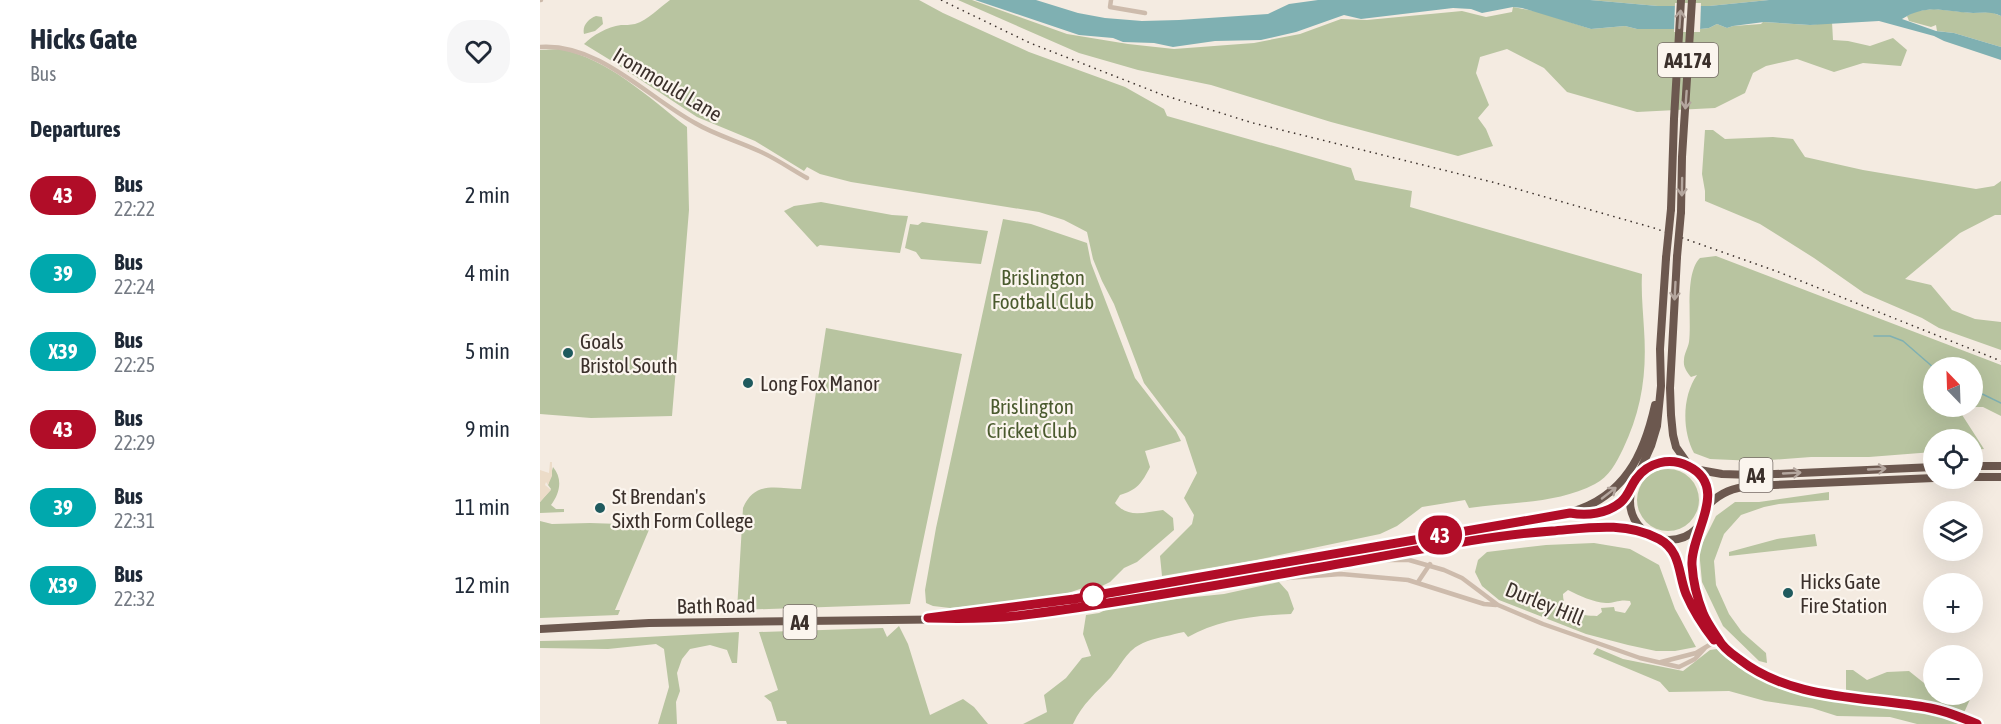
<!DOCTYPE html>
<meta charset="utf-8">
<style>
:root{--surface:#fff;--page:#f6f6f7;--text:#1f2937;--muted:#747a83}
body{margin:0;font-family:"Asap Condensed",sans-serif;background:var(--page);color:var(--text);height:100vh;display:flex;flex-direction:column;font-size:22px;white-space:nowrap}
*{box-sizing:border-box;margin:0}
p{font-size:20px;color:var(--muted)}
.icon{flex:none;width:33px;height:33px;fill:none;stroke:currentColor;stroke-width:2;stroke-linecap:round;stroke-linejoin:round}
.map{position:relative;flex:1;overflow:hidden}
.side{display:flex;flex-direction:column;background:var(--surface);width:540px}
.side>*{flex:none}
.badge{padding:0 12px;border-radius:20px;font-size:21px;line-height:39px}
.needle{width:39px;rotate:337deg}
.fabs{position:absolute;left:1383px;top:357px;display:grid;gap:12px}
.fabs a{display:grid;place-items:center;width:60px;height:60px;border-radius:50%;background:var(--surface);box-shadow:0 6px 24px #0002;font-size:30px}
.map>.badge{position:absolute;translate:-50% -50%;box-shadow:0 0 0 3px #fff}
h2{padding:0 30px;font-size:22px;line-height:54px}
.round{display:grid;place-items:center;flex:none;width:63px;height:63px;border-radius:24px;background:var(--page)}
.summary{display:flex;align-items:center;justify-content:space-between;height:102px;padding:0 30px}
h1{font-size:28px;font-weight:700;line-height:45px}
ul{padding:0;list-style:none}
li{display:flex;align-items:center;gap:18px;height:78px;padding:0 30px}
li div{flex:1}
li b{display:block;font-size:22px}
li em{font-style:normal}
li .badge{min-width:66px;font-weight:700;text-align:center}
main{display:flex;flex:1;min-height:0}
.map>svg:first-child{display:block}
.green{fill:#b8c4a0;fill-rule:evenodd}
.plaza{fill:#ecdcc8}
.water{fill:#7fb0b2}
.pier{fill:#f4ebe1}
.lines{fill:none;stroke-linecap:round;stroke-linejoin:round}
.stream{stroke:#7fb0b2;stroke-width:1.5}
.minor{stroke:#cdbbac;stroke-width:4.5}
.primary{stroke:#7d675c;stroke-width:8}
.trunk{stroke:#6c584f;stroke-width:8}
.rail{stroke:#3b302b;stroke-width:1.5;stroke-dasharray:1.5 4.5;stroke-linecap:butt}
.trunk-bridge{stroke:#6c584f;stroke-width:8}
.oneway{stroke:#b4a69e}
.line-casing{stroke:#fff;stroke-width:14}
.line{stroke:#b10d28;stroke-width:9}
.poi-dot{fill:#1f5a5e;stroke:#fbf5ee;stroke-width:2}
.stop-dot{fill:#fff;stroke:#b10d28;stroke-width:3}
.labels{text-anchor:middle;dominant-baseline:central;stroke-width:4.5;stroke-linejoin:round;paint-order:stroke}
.shield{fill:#fbf5ee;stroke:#756b66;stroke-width:1.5}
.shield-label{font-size:20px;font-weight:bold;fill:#3b302b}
.street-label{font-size:21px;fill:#3b302b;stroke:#fbf5ee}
.park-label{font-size:21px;fill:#4a5a2e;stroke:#fbf5ee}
.poi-label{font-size:21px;fill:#3b302b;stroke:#fbf5ee;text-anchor:start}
</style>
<main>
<section class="side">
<div class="summary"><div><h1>Hicks Gate</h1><p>Bus</p></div><a class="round"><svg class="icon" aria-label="heart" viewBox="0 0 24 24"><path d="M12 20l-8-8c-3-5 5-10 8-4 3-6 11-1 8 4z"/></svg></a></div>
<h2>Departures</h2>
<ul>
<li><span class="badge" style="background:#b10d28;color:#fff">43</span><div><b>Bus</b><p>22:22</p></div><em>2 min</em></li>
<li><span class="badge" style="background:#00a8ad;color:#fff">39</span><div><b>Bus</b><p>22:24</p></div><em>4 min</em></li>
<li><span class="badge" style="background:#00a8ad;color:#fff">X39</span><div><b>Bus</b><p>22:25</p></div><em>5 min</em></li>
<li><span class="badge" style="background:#b10d28;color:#fff">43</span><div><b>Bus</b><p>22:29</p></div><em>9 min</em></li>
<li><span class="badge" style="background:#00a8ad;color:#fff">39</span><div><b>Bus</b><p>22:31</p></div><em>11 min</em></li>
<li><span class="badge" style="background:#00a8ad;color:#fff">X39</span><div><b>Bus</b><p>22:32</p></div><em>12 min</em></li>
</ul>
</section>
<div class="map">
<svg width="1461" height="724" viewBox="0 0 1461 724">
<rect width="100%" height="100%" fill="#f4ebe1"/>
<path class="green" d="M130,0H379L403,13L489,52L585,87L624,109L627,116L811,168L815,180L872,191L870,207L1102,274C1101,293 1103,310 1104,329C1107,373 1102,409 1083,449C1076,463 1069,477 1055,484C1017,504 969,502 929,508L925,500L882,507L857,526L840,534L716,560L622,576L620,556L652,524L654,515L644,498L657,473L645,437L604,383L574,304L562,281L553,259L547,232L524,220L499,212L311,182L280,174L267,167L264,171L215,141L157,117L75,63L44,44C53,35 67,27 81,25C85,25 90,25 95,24C108,20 119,8 130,0Z
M418,0H432L527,34L588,44L634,49L714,43L760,34L801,19L827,20L922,11L946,17L972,12L973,7L999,12L1051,29L1085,26L1097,29H1160L1169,28L1177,24L1187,28L1193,26L1221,24L1223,22L1270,25L1292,22L1293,40L1308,41L1330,46L1353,38L1367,50L1361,66L1323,63L1294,72L1257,59L1226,66L1213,73L1205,93L1175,108L1097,112L1027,92L1004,68L967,49L940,57L936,73L949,105L938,118L946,129L953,146L918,156L791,122L671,85L598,70L539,53Z
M1050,0H1229L1169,6H1118Z
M1394,9L1433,13L1451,12L1461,16V47L1414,33L1397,31L1396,25L1391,27L1369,21L1367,16L1376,11Z
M56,16L62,17L63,24L55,31L44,34C42,26 48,19 56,16Z
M19,49C68,58 109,98 147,127L149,210L132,416L51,418L0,414V50Z
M1165,130H1173L1185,139L1233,137L1253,139L1265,157L1323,170L1436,189L1454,186L1461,181V215H1455L1420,233L1365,279L1391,285L1412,310L1435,319L1461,322V350L1399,328L1382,318L1324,293L1274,258L1220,224L1165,201V191L1162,174Z
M281,202L352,215L368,216L360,253L280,245L277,247L244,211L254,206Z
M463,219L491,224L547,243L551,263L595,378L636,431L641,441L605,451L610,467C602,483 597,490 580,495L575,503C589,519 604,512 623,510L633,518L634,530L597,562L584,568L570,582L562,586L546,587L528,593L464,603L410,608L393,606L386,603L385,590L396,528Z
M382,222L448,231L441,264L381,259L376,252L365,248L370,224L378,225Z
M1176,256L1461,365V416L1443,407H1428L1432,406V368H1394V406L1417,407L1444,449L1433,450L1432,440H1394L1393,452L1329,457H1271L1216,461L1170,459L1154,453C1142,431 1142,396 1157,375L1151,377C1147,372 1143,367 1144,360C1144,354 1148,348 1149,342C1152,320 1144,274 1160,258Z
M286,328L422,354L370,604L197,610L203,508C215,480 237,489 261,489Z
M13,467C23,479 20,493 11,505L16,509H24V512L0,513V502L11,489L8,485Z
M1097 500a31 31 0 1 1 62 0a31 31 0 1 1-62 0Z
M1289,492V500L1239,504L1224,507L1201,515L1184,534L1174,561L1176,585L1189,614L1202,632L1226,653L1227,663L1219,661L1183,626L1162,582L1159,550L1176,516L1195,502H1219Z
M0,521L12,524L50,523L111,525L75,610H80L78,615L0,618Z
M1275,534L1277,546L1189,556V552L1237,539Z
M1054,543L1090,549L1119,565L1135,609L1156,647L1135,651H1116L1088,645L1046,634L959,600L942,586L935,572L938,560L947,552L1006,545ZM1028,590C1040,596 1053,602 1066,603C1075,603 1080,599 1090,601L1091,604L1085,613L1075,611L1074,607L1061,608L1062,612L1057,616C1041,615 1023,615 1023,594Z
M739,582L748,592L754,609L751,614C717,615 677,620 648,637L644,632L639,633C628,636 614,638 603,643C587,650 582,664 571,677C556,693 543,703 533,724H483L507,712L504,695L526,678L542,658L551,656L543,634L546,615L559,613L570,608L625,600L684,594Z
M359,626L368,644L390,715L423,699L434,707L448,724H247L246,721H237L231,702L224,696L238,690L219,632L343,628L347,637Z
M199,632L197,663H192L187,650L170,645L150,649L142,659L137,673L140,691L136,702L137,724H118L129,687L124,649L116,644L68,649L0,648V641L50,640Z
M1057,648L1083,659L1143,671L1170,650L1177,649L1199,668L1252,691L1306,702V670H1313L1327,680L1347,672L1369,671L1389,687H1393L1394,694L1432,695L1422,717L1417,722L1420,724H1377L1350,717L1297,716L1272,708L1225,701L1189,691L1129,692L1120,682L1053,654Z"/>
<path class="plaza" d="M10,462H12V476L8,485L6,482L5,485L11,490L0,502V470L9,473Z"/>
<path class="water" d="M435,0H496L538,13L565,18L602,21L639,20L728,14L749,4L778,0H1050L1118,6H1169L1229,0H1461V16C1451,11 1443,13 1433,13C1404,12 1388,3 1362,19L1396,31L1414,33L1461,47V60L1404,41L1394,36L1339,21L1270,25L1224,22L1193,26L1187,28L1177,24L1169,28L1160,29H1097L1085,26L1051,29L982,8L973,7L942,13L931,9L913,8L821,19L804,15L756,32L721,40L675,41L633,47L614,43L583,42L573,38L539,35Z"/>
<path class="pier" d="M1135,3H1161L1160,32H1134Z"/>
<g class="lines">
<path class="stream" d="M1334,336H1350L1363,341L1394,368
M1432,389L1461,403"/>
<path class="minor" d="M0,0H1
M571,0L570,7L605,13
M0,47C59,43 107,97 155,123C175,135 198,141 219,151C235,158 251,169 267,178
M832,560H869L904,570L922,578L958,605L1003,624L1100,658L1139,667L1155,659L1165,648
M747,578L801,574L868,580L944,604L956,605
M878,582L890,564
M1121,662L1156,653L1176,641"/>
<path class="primary" d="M1164,519C1150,549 1149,570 1160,602C1194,701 1304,692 1390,708C1405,711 1423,718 1437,724
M1118,539L1131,547L1134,552L1147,595L1162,624L1174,640L1178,639"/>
<path class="trunk" d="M1131,209L1134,119L1141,0
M1141,212L1142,157L1152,0
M1137,257L1130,388L1131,415L1133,435L1136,447L1148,464
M1090 501a39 39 0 1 1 78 0a39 39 0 1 1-78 0Z
M1432,466H1461
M1154,469L1182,474L1213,475L1394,467
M1099,473L1111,446L1117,426L1121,386L1120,349L1126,258
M1432,477H1461
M1169,504C1182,492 1193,488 1210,486L1394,478
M1031,512C1084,497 1104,455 1115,405
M422,614L579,591L1030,513C1054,517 1076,511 1090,491
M0,629L109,623L435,619L489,615L580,601L959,535L1063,526L1091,530L1111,536"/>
<path class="rail" d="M401,0L490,43L623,95L713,123L956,183L1114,228L1236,271L1461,361"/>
<path class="trunk-bridge" d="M1137,257L1141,212
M1126,258L1131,209"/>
</g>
<defs><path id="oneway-shaft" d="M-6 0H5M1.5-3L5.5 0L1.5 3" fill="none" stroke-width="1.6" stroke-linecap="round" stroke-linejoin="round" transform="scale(1.5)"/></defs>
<g class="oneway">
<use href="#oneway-shaft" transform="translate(1140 19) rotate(-86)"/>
<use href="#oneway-shaft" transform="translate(1146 100) rotate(94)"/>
<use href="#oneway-shaft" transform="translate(1142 187) rotate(91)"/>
<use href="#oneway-shaft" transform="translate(1135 291) rotate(93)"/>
<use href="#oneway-shaft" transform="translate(1337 469) rotate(-3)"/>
<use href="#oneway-shaft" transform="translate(1252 473) rotate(-3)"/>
<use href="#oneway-shaft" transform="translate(1069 493) rotate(-38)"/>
</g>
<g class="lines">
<defs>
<path id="line" d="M1174,640C1163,626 1153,610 1146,594C1138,573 1141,551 1119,539C1085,521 1048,528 1012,531C944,536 878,550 810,562C705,580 599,600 492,614C458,619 423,619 388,618L534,599L1030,513C1047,516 1067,514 1081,502C1089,495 1090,487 1096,479C1108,462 1130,457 1148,466C1191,487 1150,534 1152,565C1153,581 1157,598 1163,613C1167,623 1174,632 1179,640C1183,648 1192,654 1199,659C1252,701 1326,696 1390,708C1406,711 1423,718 1437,724"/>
</defs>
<use href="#line" class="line-casing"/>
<use href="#line" class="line"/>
</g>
<g class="poi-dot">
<circle cx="28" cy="353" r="6"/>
<circle cx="208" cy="383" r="6"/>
<circle cx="60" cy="508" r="6"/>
<circle cx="1248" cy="593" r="6"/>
</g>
<circle class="stop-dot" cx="553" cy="596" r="12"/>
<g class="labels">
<g class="shield">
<rect x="1118" y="43" width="60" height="34" rx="4.5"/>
<rect x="1199.5" y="458" width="33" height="34" rx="4.5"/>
<rect x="243.5" y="605" width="33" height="34" rx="4.5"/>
</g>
<g class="shield-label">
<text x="1148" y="60">A4174</text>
<text x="1216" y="475">A4</text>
<text x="260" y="622">A4</text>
</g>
<g class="street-label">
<text transform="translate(128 84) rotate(31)">Ironmould Lane</text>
<text transform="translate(1005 603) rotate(22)">Durley Hill</text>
<text transform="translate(176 605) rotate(-1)">Bath Road</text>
</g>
<g class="park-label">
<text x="503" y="277">Brislington<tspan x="503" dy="24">Football Club</tspan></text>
<text x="492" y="406">Brislington<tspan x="492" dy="24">Cricket Club</tspan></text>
</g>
<g class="poi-label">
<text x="40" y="341">Goals<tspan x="40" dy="24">Bristol South</tspan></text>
<text x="220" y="383">Long Fox Manor</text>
<text x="72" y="496">St Brendan's<tspan x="72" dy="24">Sixth Form College</tspan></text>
<text x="1260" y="581">Hicks Gate<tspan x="1260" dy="24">Fire Station</tspan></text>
</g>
</g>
</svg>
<div class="fabs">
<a><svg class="needle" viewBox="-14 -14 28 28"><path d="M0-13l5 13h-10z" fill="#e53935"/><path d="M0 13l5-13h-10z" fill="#747a83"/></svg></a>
<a><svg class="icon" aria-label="locate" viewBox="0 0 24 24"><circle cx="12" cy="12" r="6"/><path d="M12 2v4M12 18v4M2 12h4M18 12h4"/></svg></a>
<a><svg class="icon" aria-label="layers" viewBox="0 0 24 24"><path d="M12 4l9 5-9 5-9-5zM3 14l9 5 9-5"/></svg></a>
<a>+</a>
<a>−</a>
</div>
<b class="badge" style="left:900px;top:535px;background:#b10d28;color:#fff">43</b>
</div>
</main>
